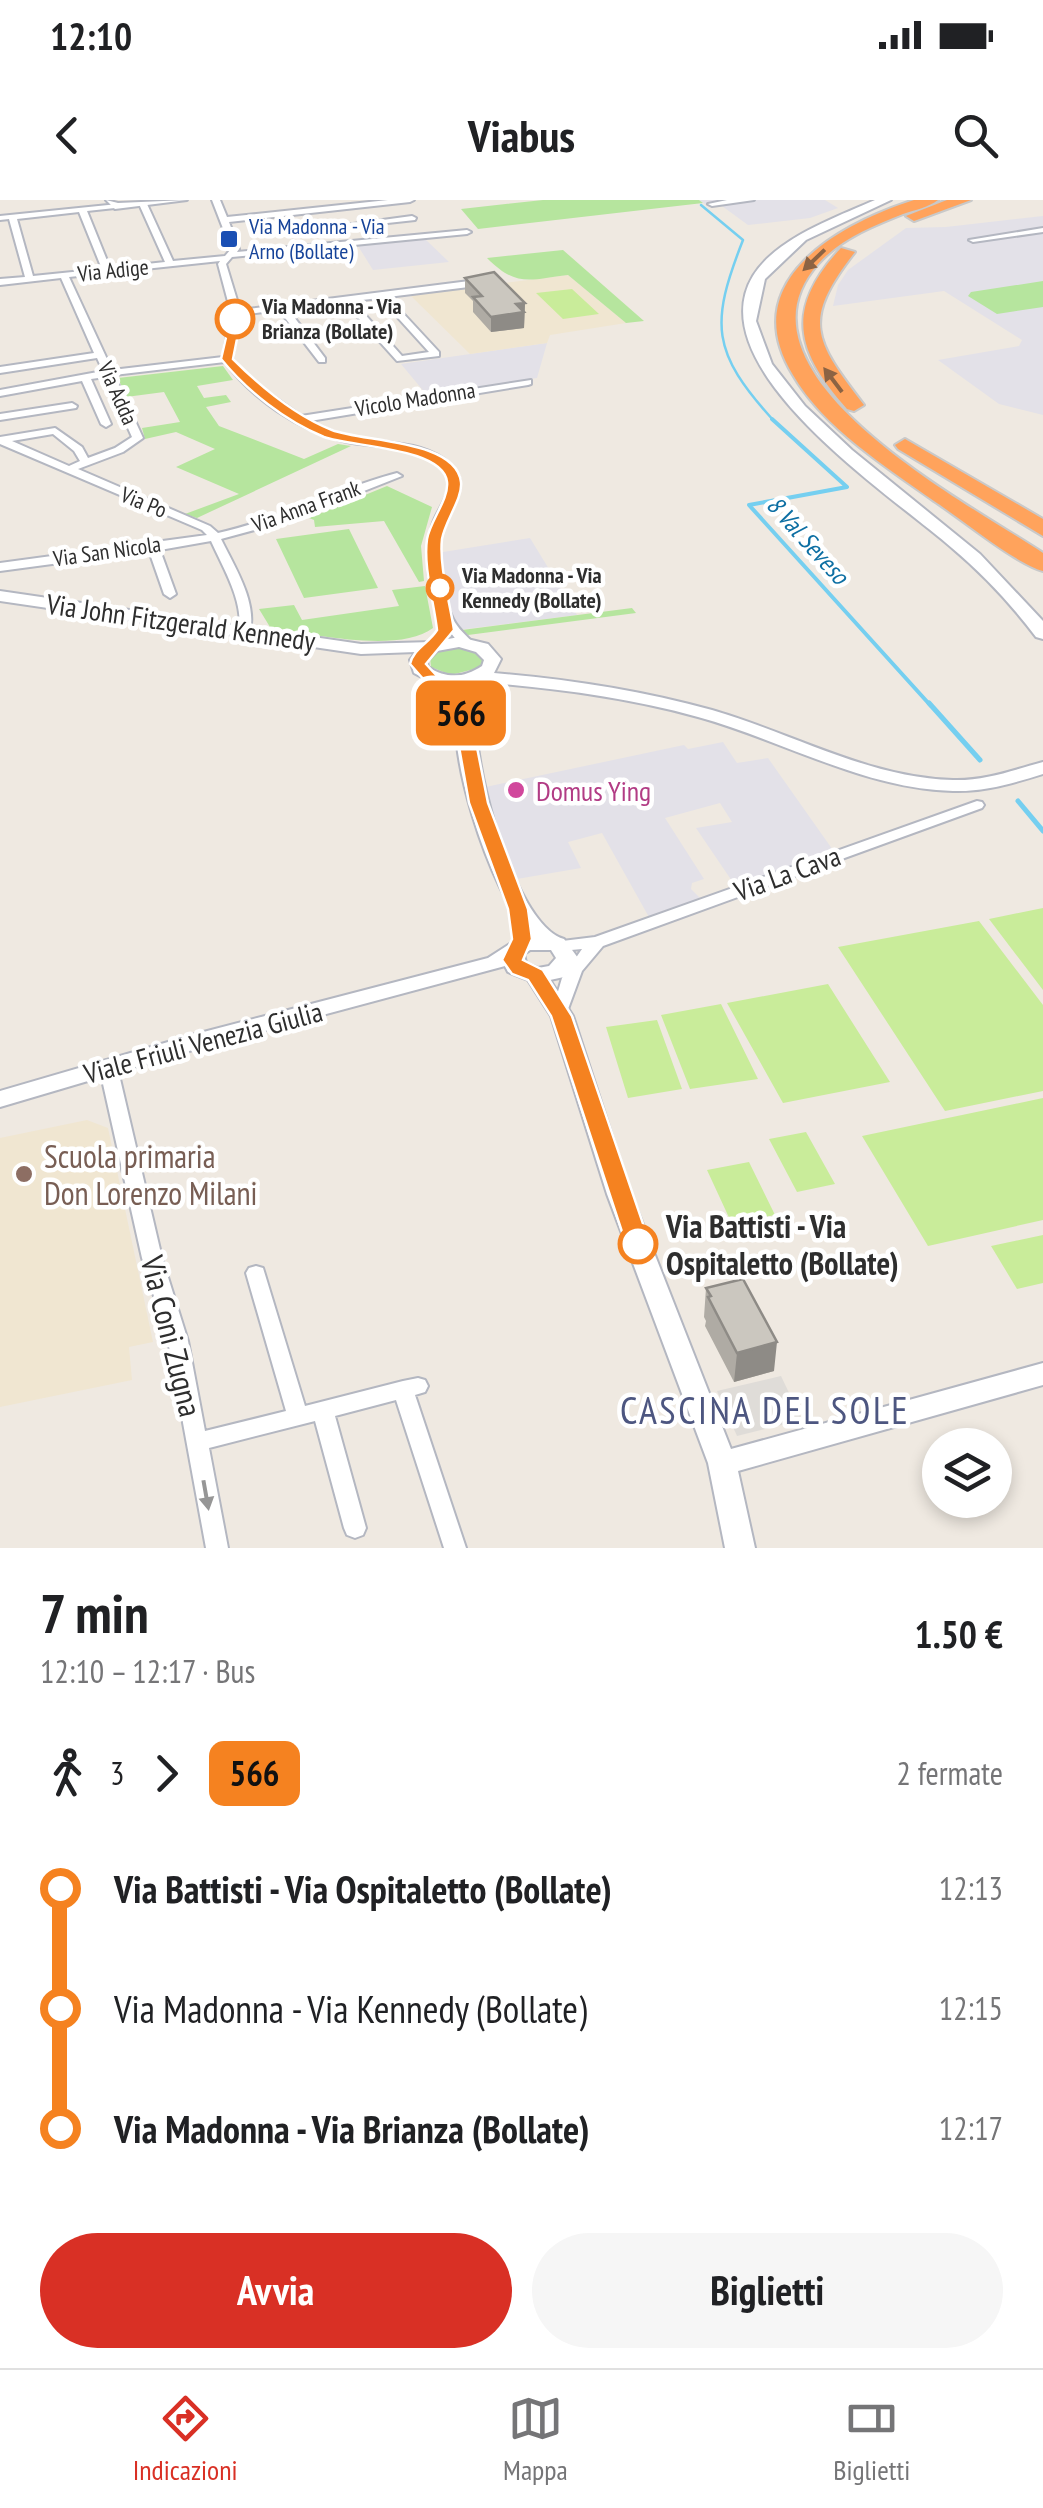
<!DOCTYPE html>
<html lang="it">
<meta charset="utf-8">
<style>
:root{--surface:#fff;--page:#f6f6f6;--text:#202124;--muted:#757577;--line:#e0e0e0;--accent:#d93025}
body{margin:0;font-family:"PT Sans Narrow",sans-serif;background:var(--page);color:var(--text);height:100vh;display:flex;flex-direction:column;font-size:38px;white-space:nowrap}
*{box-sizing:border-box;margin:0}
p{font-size:32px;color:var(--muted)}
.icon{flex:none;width:55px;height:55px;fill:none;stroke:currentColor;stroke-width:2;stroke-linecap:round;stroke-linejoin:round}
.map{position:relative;height:1348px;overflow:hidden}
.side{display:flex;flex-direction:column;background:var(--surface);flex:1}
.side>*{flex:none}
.badge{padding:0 20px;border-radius:15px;font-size:35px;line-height:65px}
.fabs{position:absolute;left:922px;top:1228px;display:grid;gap:20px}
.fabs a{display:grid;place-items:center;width:90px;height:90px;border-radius:50%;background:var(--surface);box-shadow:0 5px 15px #0003;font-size:50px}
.map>.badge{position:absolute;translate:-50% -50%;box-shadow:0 0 0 5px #fff}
.legs{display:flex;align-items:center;gap:15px;height:110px;padding:0 40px;font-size:32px}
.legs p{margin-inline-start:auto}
.summary{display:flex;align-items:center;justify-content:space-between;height:170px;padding:0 40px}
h1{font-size:55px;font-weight:800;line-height:75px}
.cta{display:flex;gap:20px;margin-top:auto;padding:20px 40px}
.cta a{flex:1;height:115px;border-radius:60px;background:var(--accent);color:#fff;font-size:40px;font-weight:800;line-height:115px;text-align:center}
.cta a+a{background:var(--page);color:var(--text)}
ul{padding:0 40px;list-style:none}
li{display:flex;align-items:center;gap:35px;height:120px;font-size:38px}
li i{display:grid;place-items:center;width:15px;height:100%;margin:0 12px;background:currentColor}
li i::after{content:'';width:25px;height:25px;margin:-12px;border:8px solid;border-radius:50%;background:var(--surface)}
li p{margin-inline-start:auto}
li:first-child i{background:linear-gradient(#0000 50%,currentColor 0)}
li:last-child i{background:linear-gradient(currentColor 50%,#0000 0)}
.status{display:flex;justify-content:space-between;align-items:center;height:70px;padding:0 50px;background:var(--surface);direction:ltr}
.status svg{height:28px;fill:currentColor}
header{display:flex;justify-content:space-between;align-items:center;height:130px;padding:0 40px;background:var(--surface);font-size:45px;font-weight:800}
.tab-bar{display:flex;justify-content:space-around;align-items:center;height:140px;border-top:2px solid var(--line);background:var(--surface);font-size:28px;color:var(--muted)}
.tab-bar a{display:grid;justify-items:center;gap:5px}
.tab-bar .selected{color:var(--accent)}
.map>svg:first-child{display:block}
.industrial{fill:#e3e1e8}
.education{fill:#f0e6d1}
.green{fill:#b6e59e}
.pitch{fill:#c9ec9a}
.plaza{fill:#dfdcd8}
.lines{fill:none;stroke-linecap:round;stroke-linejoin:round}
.stream-far2{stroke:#75cff0;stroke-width:2.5}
.stream-far1{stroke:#75cff0;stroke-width:4}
.stream{stroke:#75cff0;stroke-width:5}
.minor-casing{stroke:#b4b7c1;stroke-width:4}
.tertiary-casing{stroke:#b4b7c1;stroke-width:4}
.secondary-casing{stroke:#b4b7c1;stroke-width:4}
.motorway-casing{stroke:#c9c9c9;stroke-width:4}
.minor{fill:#fff;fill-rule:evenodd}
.tertiary{fill:#fff;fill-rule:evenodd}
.secondary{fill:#fff;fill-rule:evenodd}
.motorway{fill:#ffa35c;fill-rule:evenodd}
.wall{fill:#afaba4}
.shaded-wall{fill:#8e8b86}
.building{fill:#cbc7bf;stroke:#8e8b86;stroke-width:2.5}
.oneway{fill:#8c6343}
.oneway2{fill:#969696}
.line-1{fill:#f58220;stroke:#fff;stroke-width:2.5}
.transit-dot{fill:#1a4fb4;stroke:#fff;stroke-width:4}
.stop-1-dot{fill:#fff;stroke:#f58220;stroke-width:5}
.hotel-dot{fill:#d1479c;stroke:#fff;stroke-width:4}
.education-dot{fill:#8d6e63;stroke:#fff;stroke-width:4}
.labels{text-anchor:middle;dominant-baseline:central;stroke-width:9;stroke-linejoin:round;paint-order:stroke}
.far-transit-label{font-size:22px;fill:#164399;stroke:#fff;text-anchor:start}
.far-street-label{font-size:22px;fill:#2e2e2e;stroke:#fff}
.far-stop-label{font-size:22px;font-weight:bold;fill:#2e2e2e;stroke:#fff;text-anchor:start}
.far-water-label{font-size:25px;font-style:italic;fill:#0d6fa3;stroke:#fff}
.street-label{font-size:28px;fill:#2e2e2e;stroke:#fff}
.hotel-label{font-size:28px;fill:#b23c85;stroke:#fff;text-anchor:start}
.near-education-label{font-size:32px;fill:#785e54;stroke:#fff;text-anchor:start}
.near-stop-label{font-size:32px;font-weight:bold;fill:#2e2e2e;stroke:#fff;text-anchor:start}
.near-street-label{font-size:32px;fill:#2e2e2e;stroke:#fff}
.near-quarter-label{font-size:38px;letter-spacing:2.5px;fill:#4d5680;stroke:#fff}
</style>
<div class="status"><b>12:10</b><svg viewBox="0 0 49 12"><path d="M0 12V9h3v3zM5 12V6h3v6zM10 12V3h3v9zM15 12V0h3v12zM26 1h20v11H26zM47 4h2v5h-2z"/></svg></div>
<header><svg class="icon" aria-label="back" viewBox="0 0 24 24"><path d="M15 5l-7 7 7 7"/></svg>Viabus<svg class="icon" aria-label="search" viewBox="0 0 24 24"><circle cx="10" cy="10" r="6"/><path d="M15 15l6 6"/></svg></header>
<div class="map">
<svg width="1043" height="1348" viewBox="0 0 1043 1348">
<rect width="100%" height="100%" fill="#efe9e1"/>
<path class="industrial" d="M699,0H825L838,8L810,18L748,25L722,6L709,7Z
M1043,16V215L999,204L938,160L1019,146L1022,140L944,91L833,106L838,85L848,70L906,28L946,27Z
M424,38L449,62L373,70L358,46Z
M547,143L537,178L426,194L401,164Z
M530,338L577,415L457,430L449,419L437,353Z
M723,542L737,563L768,558L835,653L736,687L696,628L732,622L720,603L665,618L704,679L692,683L691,689L702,700L650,719L602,633L568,642L581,668L511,680L481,588L684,545L688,549Z"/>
<path class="education" d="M568,75L626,123L550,135L547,143L470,154L410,95Z
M87,920L108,928L153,1142L129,1147L132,1180L0,1207V938Z"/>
<path class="green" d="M543,0H699L703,3L478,29L461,9Z
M563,50L644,121L626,123L568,75C528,80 516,87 487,58Z
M1043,81V107L997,114L968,96L971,92Z
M223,166L233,180L197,186L204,198L226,195L231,202L206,207L219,226L304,259L338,244L351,246L197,318L185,314L239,294L176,267L215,249L176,232L145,239L142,228L180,222L164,192L126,197L118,178Z
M387,286L432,307L421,346L424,381L419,382L384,321L315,327L314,320L309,318Z
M349,329L378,388L304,398L276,339Z
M425,386L433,428C399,454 310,434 270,427L259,409L294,405L302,420L399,406L392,390Z
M632,408L636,413L468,435L462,430Z
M459,447L476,450L485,458L482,467L451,475L431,467L430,457L441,449Z"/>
<path class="pitch" d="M572,89L599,114L563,119L536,93Z
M1043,708V790L989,719Z
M979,721L1043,805V891L945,911L838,747Z
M828,784L890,882L783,903L727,803Z
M721,804L758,879L690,889L661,815Z
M657,820L682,889L628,898L606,827Z
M1043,898V1020L928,1046L862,936Z
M806,932L835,984L797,992L769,939Z
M749,962L775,1015L732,1024L707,970Z
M1043,1035V1083L1017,1089L991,1046Z"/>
<path class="plaza" d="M781,1176L802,1220L737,1236L717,1191Z"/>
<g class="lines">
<path class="stream-far2" d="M701,5L743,40C710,124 711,152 774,221"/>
<path class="stream-far1" d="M772,219L847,287L749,305L931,506"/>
<path class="stream" d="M929,503L980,560
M1018,601L1043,631"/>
<defs>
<path id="minor" d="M212,0H220L227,17L388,0H414L410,2L229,22L239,49L237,52L467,30L471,32L467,34L232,57L226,64L240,110L485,79L489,82L485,85L388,97L439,152V156L397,161L344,102L288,109L325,158V162H319L279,110L240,115L232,159L253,182L301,216L531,180V184L528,185L310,221C321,227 333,232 346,236C378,244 415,239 444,259C452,265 460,274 460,284C460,297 449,308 445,320C434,350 439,391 453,419C458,429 466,435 473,443L471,446H463C430,417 422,367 432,326C436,309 459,288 444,270C421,243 375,249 343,241C298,230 253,199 225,162L114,175L143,238L123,252L78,269L210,326L218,333C280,319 336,289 397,273L402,276L288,321L221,339C234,366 259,404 249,435L245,436L239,432C244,401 223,368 211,341L160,350L176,394L170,398L164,394L149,351L0,371V363L207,335L202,330L0,244V237L55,228L82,247L88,258L115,248L132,237L105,177L91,179L111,224L106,227L101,224L82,181L0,196V190L103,171L97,158L0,173V167L94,153L61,78L0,85V79L25,77L9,19L0,20V16L118,4L119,6L115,8L87,11L110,68L165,62L139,4L143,2L147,4L173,61L225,56L231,49ZM79,12L102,69L33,76L17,19ZM220,61L218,64L231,113L223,157L112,170L69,77ZM380,98L429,152L402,156L353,101ZM53,234L74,251L80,261L69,266L12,241Z
M727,0H754L712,6L708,4Z
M412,16L416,18L415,20L342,28L338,26Z
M1043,28V32L973,42L969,40Z
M72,203L77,206L76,208L0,220V214Z
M977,601L982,602L984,605L982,608L603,746L582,771L568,809H556L554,805L562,778L582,749L560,751L552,746L554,742L595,737Z
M108,860L114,862L117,866L162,1058L188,1141L205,1231L286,1211L246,1073L249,1068L256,1066L263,1068L305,1206L403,1181L418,1178L425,1180L428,1186L425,1192L415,1195L466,1348H444L396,1200L335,1216L366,1328L363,1335L355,1338L347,1335L344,1328L315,1221L209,1248L228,1348H206L168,1141L142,1058L99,866L102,862Z"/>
<path id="tertiary" d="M106,0L118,3L187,0L115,9Z
M0,391L361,444L432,442L459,437L488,444L501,459L494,473C567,479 641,490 712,510C792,533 869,578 953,580C985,581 1013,570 1043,562V574C1014,583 985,592 953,591C864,589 782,540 698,517C627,497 552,488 479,482C461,532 511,725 564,739L578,758L564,777L550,780L573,816L631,994L731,1249L1043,1163V1185L738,1271L755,1348H725L708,1263L607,994L551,816L528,780L508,772L505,766L196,849L0,907V891L192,835L488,758L519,738L530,736C491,693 439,541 460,485L431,482L414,473L410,460L416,452L361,454L0,401ZM459,447L476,452L484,460L482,466C464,478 447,479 428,467L427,461L437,451ZM530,750H551L556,758L549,766L538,768L526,763L524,754Z"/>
<path id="secondary" d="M875,0H891L806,40L765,79L756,121L772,164L805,206L852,250L980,354L1043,421V439L1036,437C1011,404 984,375 952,348C894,297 697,169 753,76C776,38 837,17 875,0Z"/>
<path id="motorway" d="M914,0H938C929,7 915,10 903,14C873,26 840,39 818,64C720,174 971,305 1043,353V371C1016,364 960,318 934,301C885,266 824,228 793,175C735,80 840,24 914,0Z
M947,0H971L914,21L906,16Z
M841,48L855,52C801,121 814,140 864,205L854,211L847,209C795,151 785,108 841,48Z
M905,239L1043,319V336L898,249L895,245Z"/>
</defs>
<use href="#minor" class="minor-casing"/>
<use href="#tertiary" class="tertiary-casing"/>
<use href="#secondary" class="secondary-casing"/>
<use href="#motorway" class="motorway-casing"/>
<use href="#minor" class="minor"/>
<use href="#tertiary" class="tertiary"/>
<use href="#secondary" class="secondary"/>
<use href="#motorway" class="motorway"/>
</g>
<path class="wall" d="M465,78L525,103L524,128L491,132L473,112V101L465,93Z
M706,1088L774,1171L734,1182L705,1126L706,1121L704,1117Z"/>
<path class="shaded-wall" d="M525,103L524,128L491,132V117L516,104Z
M777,1142L774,1171L734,1182L737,1153Z"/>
<path class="building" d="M494,72L525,103L516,104L524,112L491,117L473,97L482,96L465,78Z
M743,1079L777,1142L737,1153L708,1097L711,1096L706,1088Z"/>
<defs><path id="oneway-solid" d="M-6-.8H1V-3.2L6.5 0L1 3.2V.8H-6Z" transform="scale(2.5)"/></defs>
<g class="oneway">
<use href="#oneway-solid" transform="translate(814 60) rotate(136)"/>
<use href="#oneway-solid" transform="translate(833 180) rotate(-127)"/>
</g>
<use class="oneway2" href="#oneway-solid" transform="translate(206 1295) rotate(80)"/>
<path class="line-1" d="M231,116L241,119L233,159C261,187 294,215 332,230C362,242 456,239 461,282C463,298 445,321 442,339C439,367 450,402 454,430L426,464L470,512L488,603L528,709L532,739L523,760L543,770L572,816L650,1044L646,1051H629L626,1044L551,816L528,780L512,774L502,760L512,739L508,709L469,603L453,513L410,464C413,449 429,443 437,430C434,402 423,367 427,339C430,321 449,299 447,282C443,247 350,247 324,237C285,221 247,191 221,159Z"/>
<rect class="transit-dot" x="219" y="29" width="20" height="20" rx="5"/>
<g class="stop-1-dot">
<circle cx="235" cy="119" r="18"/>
<circle cx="440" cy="388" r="12"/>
<circle cx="638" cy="1044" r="18"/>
</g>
<circle class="hotel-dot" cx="516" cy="590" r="10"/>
<circle class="education-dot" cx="24" cy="974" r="10"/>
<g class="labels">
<g class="far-transit-label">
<text x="249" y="26">Via Madonna - Via<tspan x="249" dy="25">Arno (Bollate)</tspan></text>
</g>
<g class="far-street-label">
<text transform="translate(113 70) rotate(-6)">Via Adige</text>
<text transform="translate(118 193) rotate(66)">Via Adda</text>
<text transform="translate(415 199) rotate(-9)">Vicolo Madonna</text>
<text transform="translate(144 302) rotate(22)">Via Po</text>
<text transform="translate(306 306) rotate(-20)">Via Anna Frank</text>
<text transform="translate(107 351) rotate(-8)">Via San Nicola</text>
</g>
<g class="far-stop-label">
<text x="262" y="106">Via Madonna - Via<tspan x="262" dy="25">Brianza (Bollate)</tspan></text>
<text x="462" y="375">Via Madonna - Via<tspan x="462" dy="25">Kennedy (Bollate)</tspan></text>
</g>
<g class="far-water-label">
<text transform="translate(808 340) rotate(48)">8 Val Seveso</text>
</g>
<g class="street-label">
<text transform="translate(181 422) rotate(8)">Via John Fitzgerald Kennedy</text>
<text transform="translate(787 673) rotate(-20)">Via La Cava</text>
<text transform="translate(203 842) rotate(-15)">Viale Friuli Venezia Giulia</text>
</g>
<g class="hotel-label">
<text x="536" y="590">Domus Ying</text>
</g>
<g class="near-education-label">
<text x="44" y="956">Scuola primaria<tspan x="44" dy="37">Don Lorenzo Milani</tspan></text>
</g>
<g class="near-stop-label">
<text x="666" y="1026">Via Battisti - Via<tspan x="666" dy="37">Ospitaletto (Bollate)</tspan></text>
</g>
<g class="near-street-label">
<text transform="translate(172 1136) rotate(76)">Via Coni Zugna</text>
</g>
<g class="near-quarter-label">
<text x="765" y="1209">CASCINA DEL SOLE</text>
</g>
</g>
</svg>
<div class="fabs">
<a><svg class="icon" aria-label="layers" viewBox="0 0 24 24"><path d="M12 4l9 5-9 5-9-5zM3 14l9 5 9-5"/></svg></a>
</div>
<b class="badge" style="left:461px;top:513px;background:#f58220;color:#111">566</b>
</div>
<section class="side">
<div class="summary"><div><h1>7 min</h1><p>12:10 – 12:17 · Bus</p></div><b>1.50 €</b></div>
<div class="legs"><svg class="icon" aria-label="walk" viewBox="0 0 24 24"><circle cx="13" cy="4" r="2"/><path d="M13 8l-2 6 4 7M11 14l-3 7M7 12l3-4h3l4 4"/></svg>3<svg class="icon" aria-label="forward" viewBox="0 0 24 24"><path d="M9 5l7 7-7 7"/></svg><b class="badge" style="background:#f58220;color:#111">566</b><p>2 fermate</p></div>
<ul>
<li><i style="color:#f58220"></i><b>Via Battisti - Via Ospitaletto (Bollate)</b><p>12:13</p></li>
<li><i style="color:#f58220"></i><span>Via Madonna - Via Kennedy (Bollate)</span><p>12:15</p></li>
<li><i style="color:#f58220"></i><b>Via Madonna - Via Brianza (Bollate)</b><p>12:17</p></li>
</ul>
<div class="cta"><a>Avvia</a><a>Biglietti</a></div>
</section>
<nav class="tab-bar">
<a class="selected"><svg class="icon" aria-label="directions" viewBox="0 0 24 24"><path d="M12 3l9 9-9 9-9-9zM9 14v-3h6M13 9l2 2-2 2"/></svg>Indicazioni</a>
<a><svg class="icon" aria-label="map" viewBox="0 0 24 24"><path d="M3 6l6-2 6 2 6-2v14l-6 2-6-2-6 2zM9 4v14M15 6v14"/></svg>Mappa</a>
<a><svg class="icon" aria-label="tickets" viewBox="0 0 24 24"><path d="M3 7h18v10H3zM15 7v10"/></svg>Biglietti</a>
</nav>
